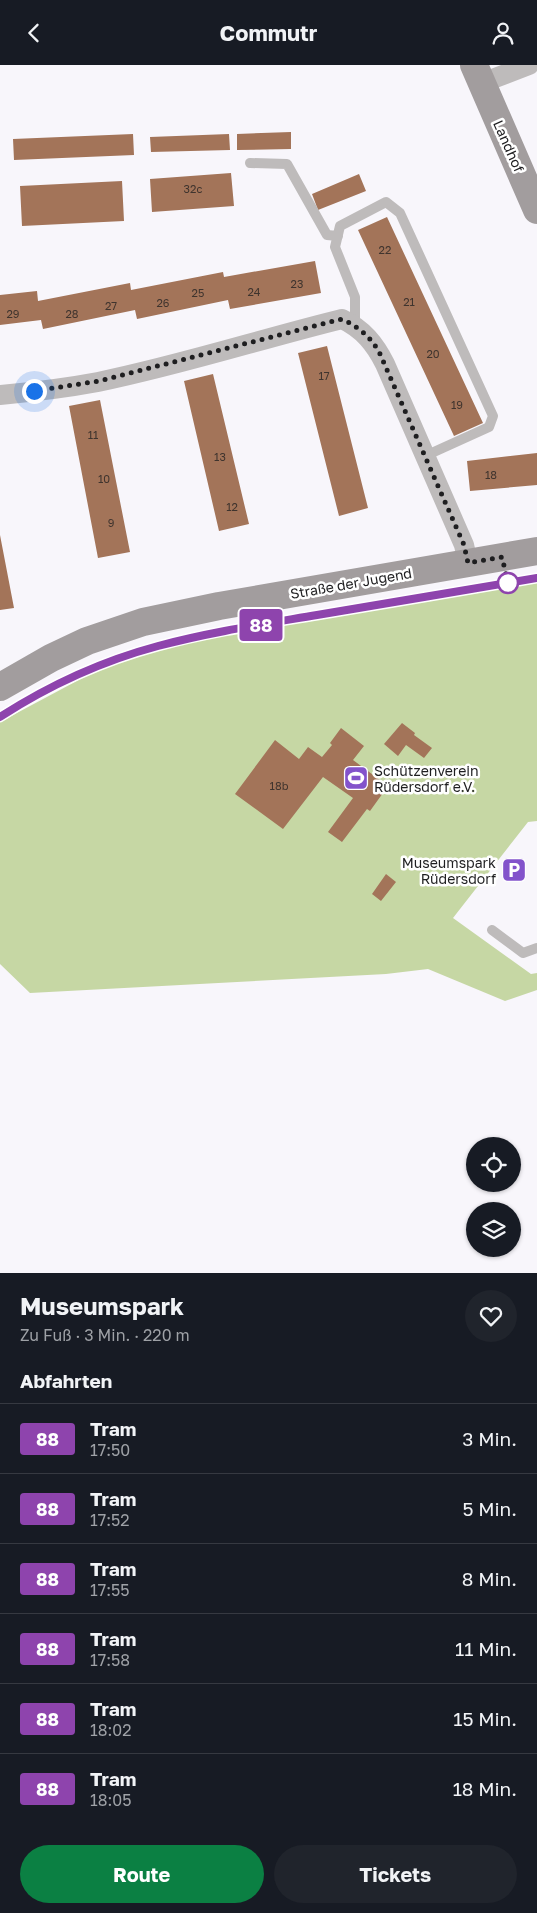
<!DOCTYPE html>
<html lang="de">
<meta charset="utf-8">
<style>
:root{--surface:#171b24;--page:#20242c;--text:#f1f3f6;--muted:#9ea1a6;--line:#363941;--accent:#0b8043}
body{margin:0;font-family:"Golos Text",sans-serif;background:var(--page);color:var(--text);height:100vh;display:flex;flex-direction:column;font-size:19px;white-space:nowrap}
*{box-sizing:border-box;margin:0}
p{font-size:16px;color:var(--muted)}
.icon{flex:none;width:28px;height:28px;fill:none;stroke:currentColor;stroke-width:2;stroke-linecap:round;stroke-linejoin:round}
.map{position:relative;height:1208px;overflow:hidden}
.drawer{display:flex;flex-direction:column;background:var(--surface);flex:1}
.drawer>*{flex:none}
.badge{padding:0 10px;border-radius:4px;font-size:18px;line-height:32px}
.controls{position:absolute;left:466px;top:1072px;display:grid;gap:10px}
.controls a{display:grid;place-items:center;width:55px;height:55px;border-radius:50%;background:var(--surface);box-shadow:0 1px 4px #0004;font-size:25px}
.you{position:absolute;width:25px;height:25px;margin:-12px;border:4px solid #fff;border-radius:50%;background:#1a73e8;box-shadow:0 0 0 8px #1a73e833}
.map>.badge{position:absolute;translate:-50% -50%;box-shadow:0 0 0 2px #fff}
h2{padding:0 20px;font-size:19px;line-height:45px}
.round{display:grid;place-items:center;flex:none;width:52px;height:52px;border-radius:26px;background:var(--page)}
.summary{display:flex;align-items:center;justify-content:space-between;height:85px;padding:0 20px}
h1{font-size:24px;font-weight:700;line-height:38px}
.cta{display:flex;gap:10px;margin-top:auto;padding:10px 20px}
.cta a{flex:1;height:58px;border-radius:30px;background:var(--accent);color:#fff;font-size:20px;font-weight:700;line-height:58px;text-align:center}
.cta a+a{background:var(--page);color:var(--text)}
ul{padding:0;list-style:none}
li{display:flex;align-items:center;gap:15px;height:70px;padding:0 20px;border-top:1px solid var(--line)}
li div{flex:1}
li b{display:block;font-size:19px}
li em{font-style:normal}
li .badge{min-width:55px;font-weight:700;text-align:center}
header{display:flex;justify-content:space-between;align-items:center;height:65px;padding:0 20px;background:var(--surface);font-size:22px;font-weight:700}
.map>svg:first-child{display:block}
.green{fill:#c6d7a4}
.building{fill:#a37459}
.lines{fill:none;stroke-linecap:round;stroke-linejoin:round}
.lane{stroke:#bebbbb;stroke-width:10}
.street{stroke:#bebbbb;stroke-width:20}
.secondary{stroke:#a29d9e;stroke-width:28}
.tram{stroke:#636265;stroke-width:1}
.line-casing{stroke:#fff;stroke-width:11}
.line{stroke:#8e44ad;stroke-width:8}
.walk{stroke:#1e1e20;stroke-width:5;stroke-dasharray:0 9}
.stop-dot{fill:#fff;stroke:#8e44ad;stroke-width:2.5}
.labels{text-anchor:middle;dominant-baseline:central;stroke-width:5;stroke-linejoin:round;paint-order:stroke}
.number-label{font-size:11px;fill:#3f342e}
.street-label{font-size:14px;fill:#1e1e20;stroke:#fff}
.poi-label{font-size:14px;fill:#1e1e20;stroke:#fff;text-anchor:start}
</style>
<header><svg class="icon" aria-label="back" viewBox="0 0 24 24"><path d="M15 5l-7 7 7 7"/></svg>Commutr<svg class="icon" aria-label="person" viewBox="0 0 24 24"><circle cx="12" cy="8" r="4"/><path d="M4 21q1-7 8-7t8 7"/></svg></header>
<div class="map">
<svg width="537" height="1208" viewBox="0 0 537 1208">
<rect width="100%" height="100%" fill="#f8f6fb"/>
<path class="green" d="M537,517V756L528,757L453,853L531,909L537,908V925L505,936L428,904L386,909L30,928L0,899V657L105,601L139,589L202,573Z"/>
<path class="building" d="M291,67V84L237,85V69Z
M133,69L134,90L14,95L13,74Z
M229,69L230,85L151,87L150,72Z
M231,108L234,141L152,147L150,114Z
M359,109L366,126L318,145L312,129Z
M122,116L124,156L22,161L20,121Z
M387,152L483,358L454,371L358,165Z
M315,196L321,228L230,244L228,235L137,254L135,245L43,264L41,255L0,260V230L37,226L38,236L130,218L131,225L223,207L224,212Z
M327,281L368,443L339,451L298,288Z
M213,309L249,459L219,466L184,316Z
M100,335L130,487L98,493L69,341Z
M537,388V420L470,426L467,396Z
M0,470L14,543L0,545Z
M402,658L415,668L414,670L432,683L424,693L406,680L398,691L384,679Z
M341,663L364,681L353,695L388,721L370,746L367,744L342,777L328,767L353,733L323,712L283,764L235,729L275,675L299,694L308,682L322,692L332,680L330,678Z
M386,809L396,817L381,836L372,829Z"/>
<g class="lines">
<path class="lane" d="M250,98L287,99L327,170L338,171
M355,260V232L335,182L340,161L386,137L400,148L493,351L489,362L425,391
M492,865L523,888L537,883"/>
<path class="street" d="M482,18L529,0
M0,330C33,327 66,323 98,317C181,300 261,274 342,254C363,264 375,279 385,299L464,480L468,498"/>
<path class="secondary" d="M474,0L537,145
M0,622L51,593L87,576L143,557L219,541L537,486"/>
<path class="tram" d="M0,652L58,619L102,599L156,581L243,563L537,513"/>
</g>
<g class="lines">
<defs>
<path id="line" d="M0,652C48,621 102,596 158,581C210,567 264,559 317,550C390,538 464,525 537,513"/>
</defs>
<use href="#line" class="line-casing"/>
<use href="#line" class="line"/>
<path class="walk" d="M34,326L99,316L342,254C359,262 372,273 380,289L464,480L468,498L502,492L508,518"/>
</g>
<defs>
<symbol id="stadium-square" viewBox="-11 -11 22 22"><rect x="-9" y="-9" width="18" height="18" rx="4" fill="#8353cb" stroke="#fff"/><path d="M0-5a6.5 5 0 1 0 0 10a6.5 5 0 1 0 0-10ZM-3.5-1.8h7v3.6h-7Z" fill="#fff"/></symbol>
<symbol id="parking-square" viewBox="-11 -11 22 22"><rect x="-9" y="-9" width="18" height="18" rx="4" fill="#8353cb" stroke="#fff"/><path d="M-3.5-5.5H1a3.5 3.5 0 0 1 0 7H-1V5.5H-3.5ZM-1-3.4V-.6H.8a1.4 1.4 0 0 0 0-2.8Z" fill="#fff"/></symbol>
</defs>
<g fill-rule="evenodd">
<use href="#stadium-square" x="342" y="699" width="28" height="28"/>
<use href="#parking-square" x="500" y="791" width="28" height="28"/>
</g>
<circle class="stop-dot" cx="508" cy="518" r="10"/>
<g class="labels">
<g class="number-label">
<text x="193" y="123">32c</text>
<text x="385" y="184">22</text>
<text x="297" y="218">23</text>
<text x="254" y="226">24</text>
<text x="198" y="227">25</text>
<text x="409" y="236">21</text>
<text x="163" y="237">26</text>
<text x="111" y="240">27</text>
<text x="13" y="248">29</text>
<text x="72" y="248">28</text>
<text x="433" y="288">20</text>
<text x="324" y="310">17</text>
<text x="457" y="339">19</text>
<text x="93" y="369">11</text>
<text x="220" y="391">13</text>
<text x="491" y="409">18</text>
<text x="104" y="413">10</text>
<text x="232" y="441">12</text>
<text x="111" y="457">9</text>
<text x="279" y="720">18b</text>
</g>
<g class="street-label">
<text transform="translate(509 81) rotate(66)">Landhof</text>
<text transform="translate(351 518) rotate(-10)">Straße der Jugend</text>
</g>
<g class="poi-label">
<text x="374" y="705">Schützenverein<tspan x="374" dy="16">Rüdersdorf e.V.</tspan></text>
<text x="496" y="797" text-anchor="end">Museumspark<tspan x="496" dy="16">Rüdersdorf</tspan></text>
</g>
</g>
</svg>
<div class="controls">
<a><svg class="icon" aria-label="locate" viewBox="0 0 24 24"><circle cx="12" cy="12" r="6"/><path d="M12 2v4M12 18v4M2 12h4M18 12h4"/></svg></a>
<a><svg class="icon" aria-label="layers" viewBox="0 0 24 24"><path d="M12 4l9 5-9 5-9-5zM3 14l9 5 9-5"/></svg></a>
</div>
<div class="you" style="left:34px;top:326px"></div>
<b class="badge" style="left:261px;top:560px;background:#8e44ad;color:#fff">88</b>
</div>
<section class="drawer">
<div class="summary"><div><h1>Museumspark</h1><p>Zu Fuß · 3 Min. · 220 m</p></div><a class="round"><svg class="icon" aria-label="heart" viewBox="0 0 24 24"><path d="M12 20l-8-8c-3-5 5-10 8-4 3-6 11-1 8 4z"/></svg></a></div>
<h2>Abfahrten</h2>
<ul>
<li><span class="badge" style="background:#8e44ad;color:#fff">88</span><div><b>Tram</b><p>17:50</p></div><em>3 Min.</em></li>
<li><span class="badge" style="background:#8e44ad;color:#fff">88</span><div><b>Tram</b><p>17:52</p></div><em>5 Min.</em></li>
<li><span class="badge" style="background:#8e44ad;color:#fff">88</span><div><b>Tram</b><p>17:55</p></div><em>8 Min.</em></li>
<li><span class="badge" style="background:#8e44ad;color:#fff">88</span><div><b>Tram</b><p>17:58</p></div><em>11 Min.</em></li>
<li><span class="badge" style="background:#8e44ad;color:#fff">88</span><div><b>Tram</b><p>18:02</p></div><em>15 Min.</em></li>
<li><span class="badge" style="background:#8e44ad;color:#fff">88</span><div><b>Tram</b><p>18:05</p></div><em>18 Min.</em></li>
</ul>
<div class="cta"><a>Route</a><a>Tickets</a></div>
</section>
